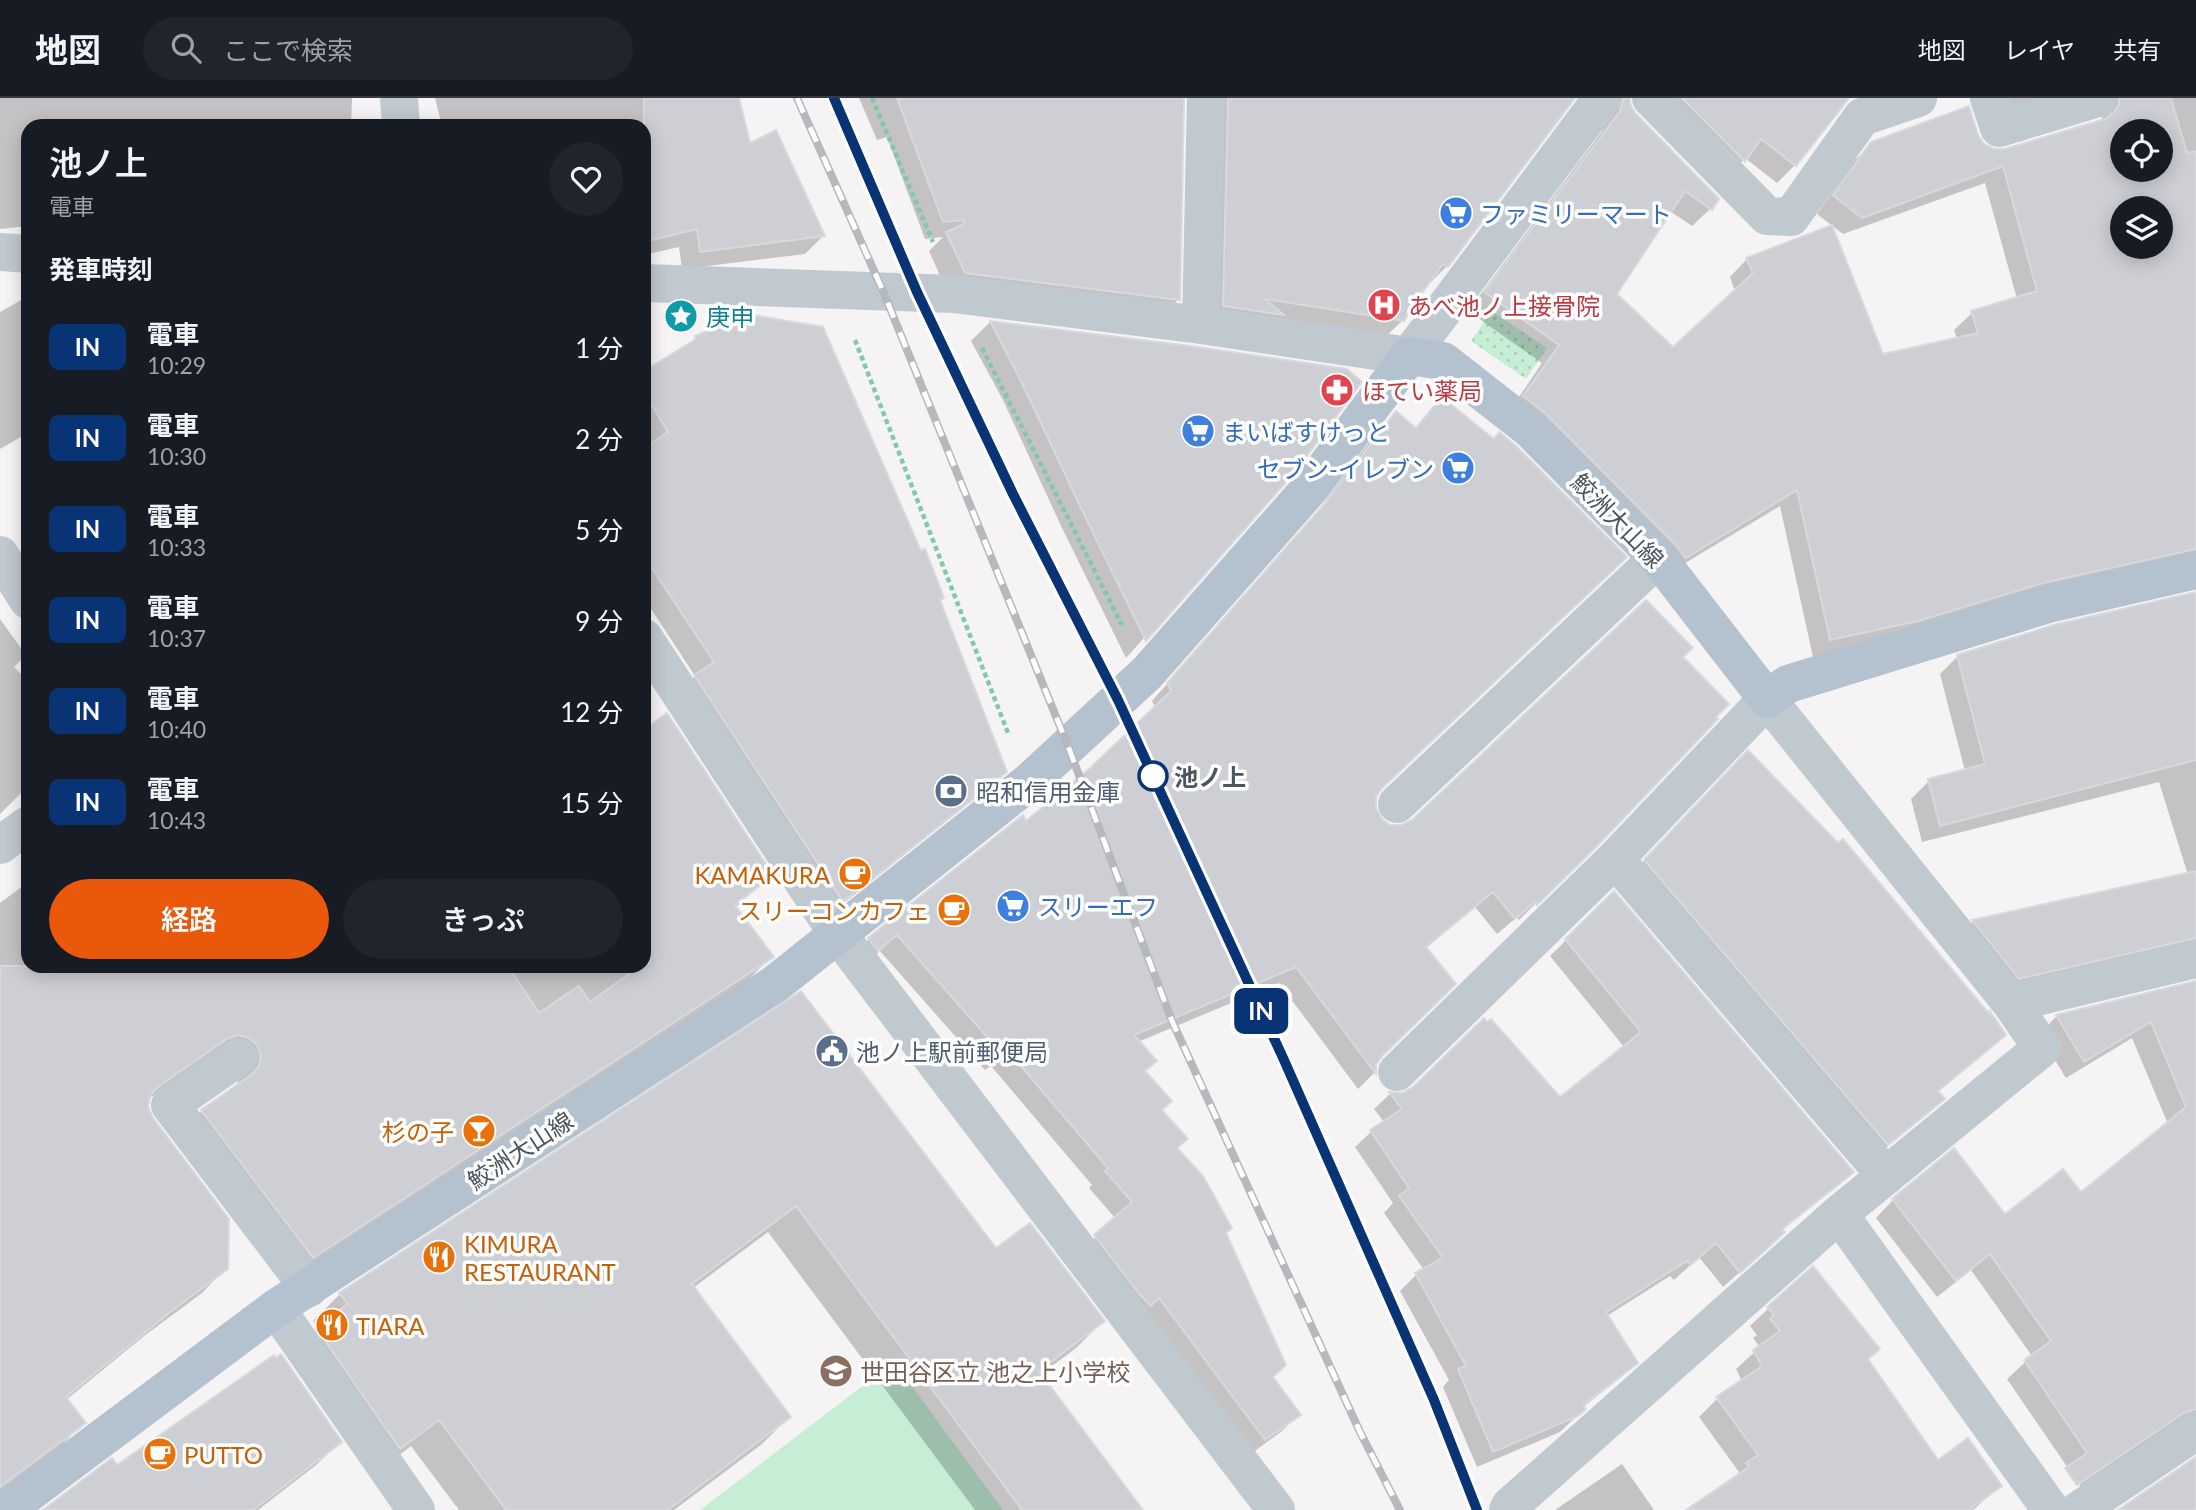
<!DOCTYPE html>
<html lang="ja">
<meta charset="utf-8">
<style>
:root{--surface:#171b24;--page:#20242c;--text:#f1f3f6;--muted:#9ea1a6;--line:#363941;--accent:#ea580c}
body{margin:0;font-family:Lato,"Noto Sans JP",sans-serif;background:var(--page);color:var(--text);height:100vh;display:flex;flex-direction:column;font-size:26px;white-space:nowrap}
*{box-sizing:border-box;margin:0}
p{font-size:23px;color:var(--muted)}
.icon{flex:none;width:38px;height:38px;fill:none;stroke:currentColor;stroke-width:2;stroke-linecap:round;stroke-linejoin:round}
.map{position:relative;flex:1;overflow:hidden}
.sheet{position:absolute;left:21px;top:21px;width:630px;height:854px;display:flex;flex-direction:column;background:var(--surface);border-radius:21px;box-shadow:0 4px 18px #0003}
.sheet>*{flex:none}
.badge{padding:0 14px;border-radius:10px;font-size:24px;line-height:46px}
.fabs{position:absolute;left:2110px;top:21px;display:grid;gap:14px}
.fabs a{display:grid;place-items:center;width:63px;height:63px;border-radius:50%;background:var(--surface);box-shadow:0 4px 18px #0003;font-size:35px}
.map>.badge{position:absolute;translate:-50% -50%;box-shadow:0 0 0 4px #fff}
h2{padding:0 28px;font-size:26px;line-height:63px}
.round{display:grid;place-items:center;flex:none;width:74px;height:74px;border-radius:37px;background:var(--page)}
.headline{display:flex;align-items:center;justify-content:space-between;height:119px;padding:0 28px}
h1{font-size:33px;font-weight:600;line-height:52px}
.cta{display:flex;gap:14px;margin-top:auto;padding:14px 28px}
.cta a{flex:1;height:80px;border-radius:42px;background:var(--accent);color:#fff;font-size:28px;font-weight:600;line-height:80px;text-align:center}
.cta a+a{background:var(--page);color:var(--text)}
ul{padding:0;list-style:none}
li{display:flex;align-items:center;gap:21px;height:91px;padding:0 28px}
li div{flex:1}
li b{display:block;font-size:26px}
li em{font-style:normal}
li .badge{min-width:77px;font-weight:700;text-align:center}
header{display:flex;align-items:center;gap:42px;box-sizing:border-box;height:98px;padding:0 35px;background:var(--surface);border-bottom:2px solid var(--line)}
header strong{font-size:33px}
nav{display:flex;gap:38px;margin-inline-start:auto;font-size:24px}
.search{width:490px;height:63px;background:var(--page);display:flex;align-items:center;gap:18px;box-sizing:border-box;padding:0 24px;border-radius:38px;color:var(--muted);font-size:26px}
.map>svg:first-child{display:block}
.grass{fill:url(#grass-dots)}
.garden{fill:#c5eed5}
.shadow{fill:#0003;fill-rule:evenodd}
.building{fill:#cdcfd4;stroke:#d7d9dd;stroke-width:2;fill-rule:evenodd}
.lines{fill:none;stroke-linecap:round;stroke-linejoin:round}
.path{stroke:#7ecba6;stroke-width:4.5;stroke-dasharray:5 3.5;stroke-linecap:butt}
.minor{stroke:#c1c9d0;stroke-width:38}
.major{stroke:#b4c1cf;stroke-width:38}
.rail-casing{stroke:#b5b8bc;stroke-width:8}
.rail{stroke:#fff;stroke-width:5;stroke-dasharray:16;stroke-linecap:butt}
.line-casing{stroke:#fff;stroke-width:16}
.line{stroke:#083476;stroke-width:10}
.stop-dot{fill:#fff;stroke:#083476;stroke-width:3.5}
.labels{text-anchor:middle;dominant-baseline:central;stroke-width:7;stroke-linejoin:round;paint-order:stroke}
.shop-label{font-size:24px;fill:#366cbe;stroke:#fff;text-anchor:start}
.health-label{font-size:24px;fill:#be3a42;stroke:#fff;text-anchor:start}
.culture-label{font-size:24px;fill:#0d838f;stroke:#fff;text-anchor:start}
.street-label{font-size:24px;fill:#4b555f;stroke:#fff}
.stop-label{font-size:24px;font-weight:bold;fill:#4b555f;stroke:#fff;text-anchor:start}
.service-label{font-size:24px;fill:#4e5e75;stroke:#fff;text-anchor:start}
.food-label{font-size:24px;fill:#c56008;stroke:#fff;text-anchor:end}
.education-label{font-size:24px;fill:#785e54;stroke:#fff;text-anchor:start}
</style>
<header>
<strong>地図</strong>
<div class="search"><svg class="icon" aria-label="search" viewBox="0 0 24 24"><circle cx="10" cy="10" r="6"/><path d="M15 15l6 6"/></svg>ここで検索</div>
<nav><a>地図</a><a>レイヤ</a><a>共有</a></nav>
</header>
<div class="map">
<svg width="2196" height="1412" viewBox="0 0 2196 1412">
<defs>
<pattern id="grass-dots" width="8" height="8" patternUnits="userSpaceOnUse" patternTransform="scale(1.75)"><rect width="8" height="8" fill="#c5eed5"/><path d="M2 2h.1M6 6h.1" fill="none" stroke="#abceb9" stroke-width="1.8" stroke-linecap="round"/></pattern>
</defs>
<rect width="100%" height="100%" fill="#f5f3f3"/>
<path class="grass" d="M1491,213L1547,250L1526,281L1471,243Z"/>
<path class="garden" d="M894,1264L1003,1412H700Z"/>
<path class="shadow" d="M0,0H352L351,28H28V128L0,131Z
M435,0H737L749,48L823,138L805,156L682,171L679,149L644,157V28H442Z
M859,0H1182L1178,202L1160,219L947,193L929,153L943,139L925,141L887,39L877,42Z
M1201,0H1572L1447,168L1429,186L1427,185L1403,222L1384,240L1206,226Z
M1597,0H1628V5L1634,16L1710,111L1692,128L1670,113L1615,197L1673,252L1735,193L1730,179L1747,161L1882,258L1957,241L1954,232L1972,215L2017,201L1985,85L1843,136L1817,116L1853,64L1872,46L1977,38L1983,47L1993,53H2005L2102,23V13L2092,0H2196V478L1813,559L1780,408L1667,476L1507,317L1542,265L1468,213L1602,33L1606,22ZM2123,33H2161V72H2123ZM2123,110H2161V149H2123Z
M1645,0H1847L1795,67L1777,85L1745,60L1726,80Z
M1982,0H2060L1995,20Z
M23,201L28,210V335L0,351V214Z
M990,224L1198,250L1293,374L1126,560L1062,430L1003,302L971,243Z
M696,239L939,503L1005,674L987,691L825,820L678,595L695,578L644,500V275L685,250Z
M1442,301L1379,691L1375,699L1374,711L1380,723L1390,728L1402,729L1681,560L1598,744L1519,822L1517,819L1497,836L1475,809L1425,851L1374,967V975L1358,991L1279,885L1138,944L1144,974L1175,1051L1224,1135L1272,1279L1299,1316L1282,1333L1248,1358L1079,1155L1116,1121L1089,1090L1092,1087L991,968L985,972L880,853L861,868L853,858L869,841L1025,726L1090,672L1155,610L1152,603L1311,422L1379,331L1396,315L1415,331Z
M2196,496V867L2001,897L1956,841L1973,823L2188,777L2159,684L1922,744L1911,701L1929,683L1965,673L1940,576L1958,558Z
M0,521L26,557L14,569L28,583V688L0,716Z
M644,634L771,777L735,810L772,858L748,882L289,1182L179,1037L202,1013L236,990L238,983L202,964L148,1001L147,1010L226,1170L202,1195L144,1238L66,1302L83,1325L60,1349L0,1393V805L28,784V868H644Z
M1733,670L1987,917L1989,915L2004,936L1989,952L1937,994L1942,1001L1927,1016L1872,1061L1630,778Z
M1613,796L1851,1074L1835,1090L1782,1132L1767,1150L1723,1189L1699,1159L1674,1182L1670,1178L1607,1218L1636,1264L1620,1280L1583,1309L1584,1311L1560,1334L1477,1369L1443,1289L1449,1282L1400,1193L1416,1177L1424,1172L1384,1115L1393,1105L1355,1049L1371,1034L1385,1025L1374,1011L1390,996L1560,1002L1625,950L1550,858Z
M2196,885V1338L2081,1389L2007,1281L2032,1258L1971,1172L1937,1199L1876,1120L1893,1102L2004,1119L2080,1096L2168,1026L2132,940L2066,980L2039,936L2057,918Z
M800,896L996,1153L1103,1223L1076,1250L1040,1277L1141,1412H975L768,1134L693,1190L789,1319L762,1346L674,1412H459L411,1348L373,1377L290,1258L319,1230L313,1223L340,1196Z
M1769,1210L1867,1262L1937,1364L2000,1388L1973,1412H1689L1729,1385L1739,1374L1699,1319L1717,1301L1742,1283L1736,1271L1760,1249L1753,1240L1757,1237L1750,1228Z
M340,1344L316,1367L258,1412H45L117,1369Z
M1622,1366L1654,1412H1555Z"/>
<path class="building" d="M644,0H739L750,45L776,32L825,138L700,154L697,131L644,144Z
M897,0H1184L1180,202L965,175L946,134L964,126L963,122L943,124Z
M1228,0H1575L1448,169L1443,166L1414,206L1404,223L1265,201L1284,217L1223,208Z
M1623,0H1630V6L1635,15L1719,101L1712,112L1685,93L1617,196L1673,249L1753,175L1746,160L1832,127L1883,256L1978,235L1971,213L2037,193L2003,68L1862,120L1833,97L1871,44L1969,8L1978,37L1984,46L1994,51H2005L2105,21L2114,14L2119,6V0H2171L2187,55L2196,53V451L2043,485L1918,523L1830,542L1797,392L1686,460L1674,445L1545,315L1523,298L1559,247L1484,194L1620,13ZM2123,33H2161V72H2123ZM2123,110H2161V149H2123Z
M1682,0H1849L1796,68L1761,41L1745,64Z
M746,216L823,229L921,453L925,451L944,500L940,502L1007,674L843,804L694,577L714,564L644,458V350L668,334L644,294V273L696,241L695,238Z
M990,223L1198,249L1347,271L1362,284L1294,375L1146,543L1081,410L1021,283Z
M1442,299L1494,341L1499,334L1515,347L1627,459L1382,690L1376,699V710L1382,721L1390,727H1401L1412,722L1646,502L1693,550L1683,559L1729,606L1716,619L1718,621L1599,746L1537,807L1535,804L1515,821L1493,794L1426,849L1456,886L1382,958L1376,967V976L1296,869L1134,937L1157,963L1145,973L1172,1003L1162,1012L1188,1041L1177,1050L1203,1078L1232,1130L1226,1135L1286,1267L1273,1279L1301,1317L1265,1342L1159,1200L1151,1208L1140,1197L1094,1137L1132,1104L1105,1073L1108,1070L1008,953L1003,957L897,837L878,853L868,840L1023,717L1026,723L1089,671L1171,593L1167,585L1327,403L1396,313L1416,330Z
M2196,494V662L1940,728L1928,681L1985,666L1957,557L2054,527Z
M667,615L773,777L735,807L774,859L313,1160L201,1012L251,977L259,968L261,958L257,947L249,940L238,937L227,941L158,989L150,997L148,1009L153,1020L229,1121L228,1171L169,1215L66,1299L86,1325L0,1389V868H508L539,915L579,888L590,904L640,868H644V632Z
M1748,652L1838,745L1843,741L1990,917L1989,912L2006,937L1938,993L1945,1001L1888,1047L1644,762Z
M2196,773V840L2019,881L1972,822Z
M1614,793L1854,1074L1782,1131L1785,1134L1740,1175L1716,1145L1691,1167L1687,1163L1606,1214L1638,1265L1583,1307L1586,1311L1578,1318L1493,1354L1458,1271L1466,1268L1415,1175L1443,1160L1399,1098L1409,1090L1370,1032L1402,1011L1389,994L1402,995L1412,990L1484,920L1487,924L1491,921L1560,999L1641,934L1565,841Z
M2196,883V1311L2184,1315L2077,1387L2065,1370L2087,1355L2024,1262L2051,1243L1990,1156L1956,1183L1892,1101L1954,1050L2005,1116L2063,1071L2081,1094L2186,1009L2151,924L2084,964L2056,917Z
M801,893L996,1150L1030,1125L1105,1223L1039,1273L1143,1412H1022L796,1108L692,1186L791,1319L668,1412H506L439,1322L400,1351L316,1230L348,1206L339,1195Z
M1813,1168L1880,1251L1868,1261L1938,1362L1968,1340L2002,1388L1971,1410L1972,1412H1686L1749,1369L1746,1365L1758,1357L1716,1299L1762,1268L1753,1252L1780,1233L1770,1221L1774,1217L1767,1209Z
M281,1256L342,1344L253,1412H43L112,1360L117,1367L274,1257L276,1260Z
M2196,1359V1412H2118Z"/>
<g class="lines">
<path class="path" d="M872,0L933,144
M855,242L1008,635
M982,250L1122,527"/>
<path class="minor" d="M399,0L401,28
M1651,0L1767,118L1791,119L1862,19L1918,0
M1989,0L1999,30L2098,0
M0,154L28,156
M644,185L954,196L1201,227L1409,258L1602,0
M1201,227L1206,0
M0,457L28,502
M644,540L837,835L1276,1412
M1397,706L1658,460
M0,747L28,727
M1615,761L1886,1078
M2011,905L2196,861
M239,959L170,1007L309,1190
M1397,974L1615,761L1767,601L2011,905L2042,950L1839,1116L1510,1408L1508,1412
M1839,1116L2051,1412
M276,1210L416,1412
M2079,1412L2196,1333"/>
<path class="major" d="M6,1412L276,1210L775,886L1028,685L1147,575L1311,389L1409,258L1443,263L1530,331L1658,460L1767,601L1788,586L2048,506L2196,472"/>
<defs>
<path id="rail" d="M797,0L883,193L1068,648L1172,923L1360,1334L1400,1412
M834,0L917,194L1013,396L1118,602L1284,962L1434,1302L1477,1412"/>
</defs>
<use href="#rail" class="rail-casing"/>
<use href="#rail" class="rail"/>
</g>
<g class="lines">
<defs>
<path id="line" d="M834,0L917,194L1013,396L1118,602L1284,962L1434,1302L1477,1412"/>
</defs>
<use href="#line" class="line-casing"/>
<use href="#line" class="line"/>
</g>
<defs>
<symbol id="supermarket-disc" viewBox="-11 -11 22 22"><circle r="9.5" fill="#3f7fe0" stroke="#fff"/><path d="M-6-5.5h2.5l.6 2H6L4.5 2H-2.5L-4.4-4H-6ZM-1.5 3.2a1.3 1.3 0 1 0 .1 0ZM3 3.2a1.3 1.3 0 1 0 .1 0Z" fill="#fff"/></symbol>
<symbol id="hospital-disc" viewBox="-11 -11 22 22"><circle r="9.5" fill="#e0444e" stroke="#fff"/><path d="M-5-5h3v3.5h4V-5h3V5h-3V1.5h-4V5h-3Z" fill="#fff"/></symbol>
<symbol id="sight-disc" viewBox="-11 -11 22 22"><circle r="9.5" fill="#0f9aa8" stroke="#fff"/><path d="M0-6L1.8-2.2L6-1.7L2.9 1.2L3.7 5.4L0 3.3L-3.7 5.4L-2.9 1.2L-6-1.7L-1.8-2.2Z" fill="#fff"/></symbol>
<symbol id="pharmacy-disc" viewBox="-11 -11 22 22"><circle r="9.5" fill="#e0444e" stroke="#fff"/><path d="M-2-6h4v4h4v4h-4v4h-4v-4h-4v-4h4Z" fill="#fff"/></symbol>
<symbol id="bank-disc" viewBox="-11 -11 22 22"><circle r="9.5" fill="#5c6f8a" stroke="#fff"/><path d="M-6-4H6V4H-6ZM0-2.3a2.3 2.3 0 1 0 0 4.6a2.3 2.3 0 1 0 0-4.6Z" fill="#fff"/></symbol>
<symbol id="cafe-disc" viewBox="-11 -11 22 22"><circle r="9.5" fill="#e8710a" stroke="#fff"/><path d="M-5.5-4.5H6V0H3Q3 3.5 0 3.5H-2.5Q-5.5 3.5-5.5 0ZM3-3.2v2h1.7v-2ZM-6 4.5H4V6H-6Z" fill="#fff"/></symbol>
<symbol id="civic-disc" viewBox="-11 -11 22 22"><circle r="9.5" fill="#5c6f8a" stroke="#fff"/><path d="M-.6-6.5H3V-4.5H.6V-3L4-1V1h2V6H-6V1h2V-1L-.6-3ZM-1.2 2.5V6h2.4V2.5Z" fill="#fff"/></symbol>
<symbol id="bar-disc" viewBox="-11 -11 22 22"><circle r="9.5" fill="#e8710a" stroke="#fff"/><path d="M-6-5H6L.8 .8V4.5H3.5V6h-7V4.5H-.8V.8Z" fill="#fff"/></symbol>
<symbol id="restaurant-disc" viewBox="-11 -11 22 22"><circle r="9.5" fill="#e8710a" stroke="#fff"/><path d="M-5-6h1v4h1v-4h1v4h1v-4h1v5L-1.5 .5V6h-2V.5L-5-1ZM5-6V6H3V1.5H1.5Q1.5-4 5-6Z" fill="#fff"/></symbol>
<symbol id="school-disc" viewBox="-11 -11 22 22"><circle r="9.5" fill="#8d6e63" stroke="#fff"/><path d="M0-5L7-2L0 1L-7-2ZM-4 1L0 2.5L4 1V4Q0 6-4 4Z" fill="#fff"/></symbol>
</defs>
<g fill-rule="evenodd">
<use href="#supermarket-disc" x="1437" y="96" width="38" height="38"/>
<use href="#hospital-disc" x="1365" y="188" width="38" height="38"/>
<use href="#sight-disc" x="662" y="199" width="38" height="38"/>
<use href="#pharmacy-disc" x="1318" y="273" width="38" height="38"/>
<use href="#supermarket-disc" x="1179" y="314" width="38" height="38"/>
<use href="#supermarket-disc" x="1439" y="351" width="38" height="38"/>
<use href="#bank-disc" x="932" y="674" width="38" height="38"/>
<use href="#cafe-disc" x="836" y="757" width="38" height="38"/>
<use href="#supermarket-disc" x="994" y="789" width="38" height="38"/>
<use href="#cafe-disc" x="935" y="793" width="38" height="38"/>
<use href="#civic-disc" x="813" y="934" width="38" height="38"/>
<use href="#bar-disc" x="460" y="1014" width="38" height="38"/>
<use href="#restaurant-disc" x="420" y="1140" width="38" height="38"/>
<use href="#restaurant-disc" x="313" y="1208" width="38" height="38"/>
<use href="#school-disc" x="817" y="1254" width="38" height="38"/>
<use href="#cafe-disc" x="141" y="1337" width="38" height="38"/>
</g>
<circle class="stop-dot" cx="1153" cy="678" r="14"/>
<g class="labels">
<g class="shop-label">
<text x="1480" y="115">ファミリーマート</text>
<text x="1222" y="333">まいばすけっと</text>
<text x="1434" y="370" text-anchor="end">セブン-イレブン</text>
<text x="1038" y="808">スリーエフ</text>
</g>
<g class="health-label">
<text x="1408" y="207">あべ池ノ上接骨院</text>
<text x="1362" y="292">ほてい薬局</text>
</g>
<g class="culture-label">
<text x="706" y="218">庚申</text>
</g>
<g class="street-label">
<text transform="translate(1618 422) rotate(46)">鮫洲大山線</text>
<text transform="translate(520 1052) rotate(-33)">鮫洲大山線</text>
</g>
<g class="stop-label">
<text x="1174" y="678">池ノ上</text>
</g>
<g class="service-label">
<text x="976" y="693">昭和信用金庫</text>
<text x="856" y="953">池ノ上駅前郵便局</text>
</g>
<g class="food-label">
<text x="830" y="776">KAMAKURA</text>
<text x="930" y="812">スリーコンカフェ</text>
<text x="454" y="1033">杉の子</text>
<text x="464" y="1145" text-anchor="start">KIMURA<tspan x="464" dy="28">RESTAURANT</tspan></text>
<text x="356" y="1227" text-anchor="start">TIARA</text>
<text x="184" y="1356" text-anchor="start">PUTTO</text>
</g>
<g class="education-label">
<text x="860" y="1273">世田谷区立 池之上小学校</text>
</g>
</g>
</svg>
<div class="fabs">
<a><svg class="icon" aria-label="locate" viewBox="0 0 24 24"><circle cx="12" cy="12" r="6"/><path d="M12 2v4M12 18v4M2 12h4M18 12h4"/></svg></a>
<a><svg class="icon" aria-label="layers" viewBox="0 0 24 24"><path d="M12 4l9 5-9 5-9-5zM3 14l9 5 9-5"/></svg></a>
</div>
<b class="badge" style="left:1261px;top:913px;background:#083476;color:#fff">IN</b>
<section class="sheet">
<div class="headline"><div><h1>池ノ上</h1><p>電車</p></div><a class="round"><svg class="icon" aria-label="heart" viewBox="0 0 24 24"><path d="M12 20l-8-8c-3-5 5-10 8-4 3-6 11-1 8 4z"/></svg></a></div>
<h2>発車時刻</h2>
<ul>
<li><span class="badge" style="background:#083476;color:#fff">IN</span><div><b>電車</b><p>10:29</p></div><em>1 分</em></li>
<li><span class="badge" style="background:#083476;color:#fff">IN</span><div><b>電車</b><p>10:30</p></div><em>2 分</em></li>
<li><span class="badge" style="background:#083476;color:#fff">IN</span><div><b>電車</b><p>10:33</p></div><em>5 分</em></li>
<li><span class="badge" style="background:#083476;color:#fff">IN</span><div><b>電車</b><p>10:37</p></div><em>9 分</em></li>
<li><span class="badge" style="background:#083476;color:#fff">IN</span><div><b>電車</b><p>10:40</p></div><em>12 分</em></li>
<li><span class="badge" style="background:#083476;color:#fff">IN</span><div><b>電車</b><p>10:43</p></div><em>15 分</em></li>
</ul>
<div class="cta"><a>経路</a><a>きっぷ</a></div>
</section>
</div>
